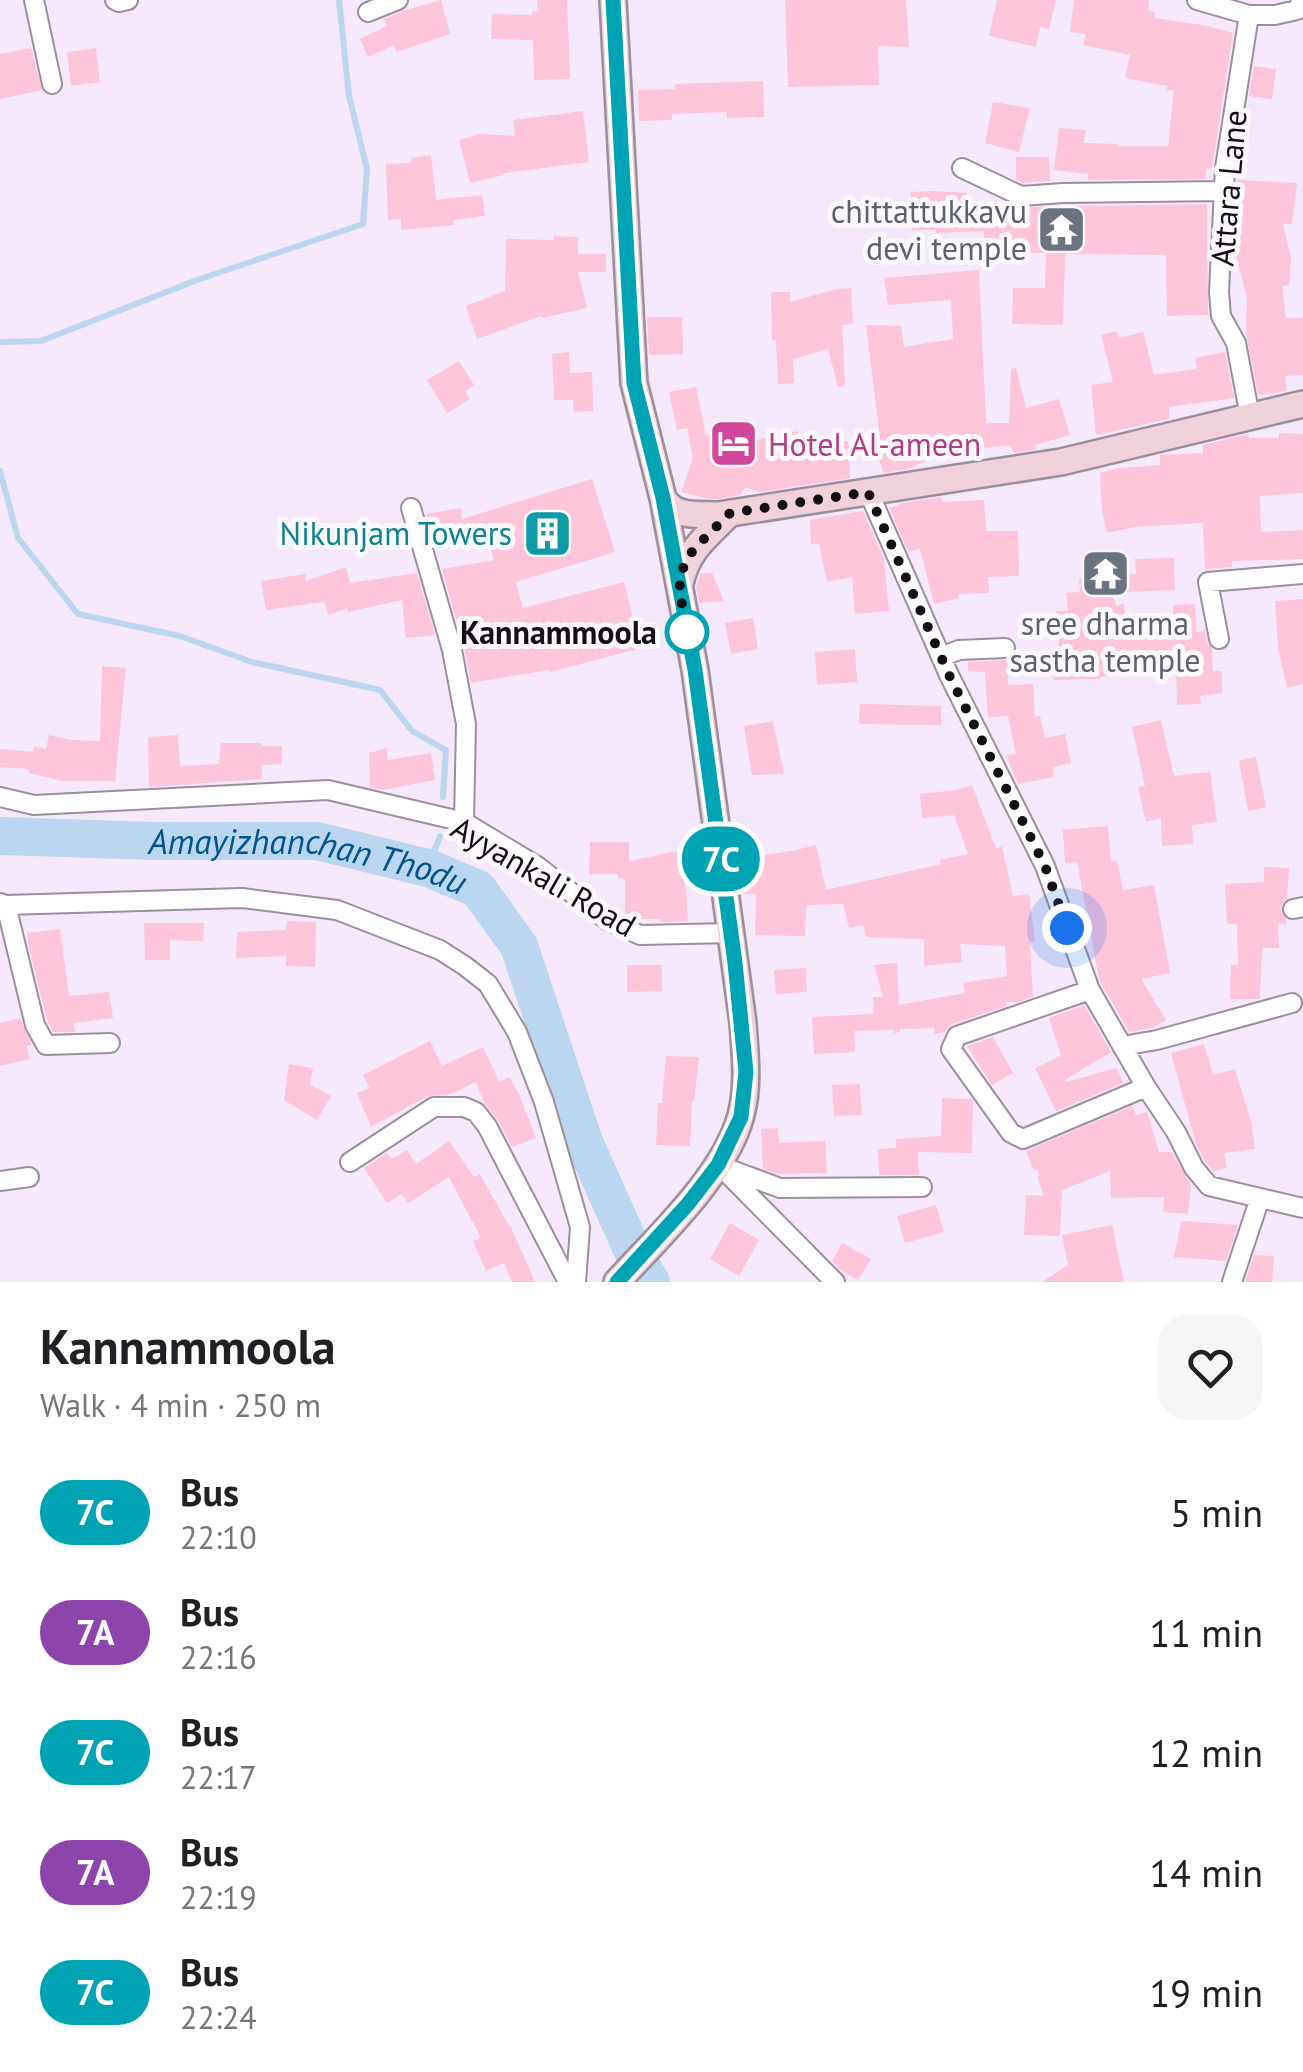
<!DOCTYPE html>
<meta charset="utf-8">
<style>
:root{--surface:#fff;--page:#f6f6f6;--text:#202124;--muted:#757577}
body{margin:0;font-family:"PT Sans",sans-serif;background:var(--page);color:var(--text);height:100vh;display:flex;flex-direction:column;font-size:38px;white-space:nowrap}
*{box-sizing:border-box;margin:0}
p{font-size:32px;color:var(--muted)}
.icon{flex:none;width:55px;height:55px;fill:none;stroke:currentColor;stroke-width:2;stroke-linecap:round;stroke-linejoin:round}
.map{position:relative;height:1282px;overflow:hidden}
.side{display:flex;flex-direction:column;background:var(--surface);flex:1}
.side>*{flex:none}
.badge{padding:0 20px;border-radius:32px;font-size:35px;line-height:65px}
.you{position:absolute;width:50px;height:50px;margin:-25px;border:8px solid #fff;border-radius:50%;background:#1a73e8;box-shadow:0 0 0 15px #1a73e833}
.map>.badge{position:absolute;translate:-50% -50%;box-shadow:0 0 0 5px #fff}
.round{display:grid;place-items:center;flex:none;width:105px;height:105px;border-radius:30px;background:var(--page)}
.head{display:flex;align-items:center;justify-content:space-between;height:170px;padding:0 40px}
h1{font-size:48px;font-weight:800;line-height:75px}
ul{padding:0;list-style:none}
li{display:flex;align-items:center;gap:30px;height:120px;padding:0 40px}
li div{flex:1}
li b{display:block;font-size:38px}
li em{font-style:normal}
li .badge{min-width:110px;font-weight:700;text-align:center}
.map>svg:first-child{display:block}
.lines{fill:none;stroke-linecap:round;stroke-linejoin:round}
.stream{stroke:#bbd6f1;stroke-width:6}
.river{stroke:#bbd6f1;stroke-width:38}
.building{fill:#fdc4da}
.street-casing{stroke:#9b8e9f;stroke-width:22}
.secondary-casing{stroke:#9b8e9f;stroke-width:30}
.street{stroke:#fff;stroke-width:18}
.secondary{stroke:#f1d1da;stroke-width:25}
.line-casing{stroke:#fff;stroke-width:22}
.line{stroke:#00a3b4;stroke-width:15}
.walk{stroke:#130f15;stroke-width:10;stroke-dasharray:0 18}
.stop-dot{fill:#fff;stroke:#00a3b4;stroke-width:5}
.labels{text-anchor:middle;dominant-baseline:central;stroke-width:10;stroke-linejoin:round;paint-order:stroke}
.street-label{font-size:32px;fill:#130f15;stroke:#fcf9fd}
.worship-label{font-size:32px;fill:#5b616d;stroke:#fcf9fd;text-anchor:end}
.hotel-label{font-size:32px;fill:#b23c85;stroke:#fcf9fd;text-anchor:start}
.culture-label{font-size:32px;fill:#0d838f;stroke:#fcf9fd;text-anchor:end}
.stop-label{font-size:32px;font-weight:bold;fill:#130f15;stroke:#fcf9fd;text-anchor:end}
.water-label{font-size:35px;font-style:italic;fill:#00538d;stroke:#fcf9fd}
</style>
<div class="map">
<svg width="1303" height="1282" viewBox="0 0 1303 1282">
<rect width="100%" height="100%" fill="#f5e8fa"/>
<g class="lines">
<path class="stream" d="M0,342L41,341L197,280L363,224L367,169L349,96L339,0
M0,471L18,538L78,614L180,636L252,662L380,690L412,731L446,750L443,797
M428,868L440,836"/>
<path class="river" id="s1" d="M0,836L155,841H317L428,868L478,889L519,946L584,1142L635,1256L651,1282"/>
</g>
<path class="building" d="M441,0L450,34L396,52L394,45L368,57L360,39L387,26L384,19L406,10Z
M537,0H567L570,79L534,80L533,40L491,39L492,14L532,15V12L538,11Z
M785,0H906L909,47L878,46L879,85L788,87Z
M997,0H1056L1049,29L1040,27L1036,47L989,36Z
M1074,0H1149L1148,10L1155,13L1154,18L1203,25L1233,33L1212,168L1206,169V179L1088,180V174L1054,170L1059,128L1086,130L1084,143L1118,144L1117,146H1168L1174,90H1167V86L1125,78L1130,55L1083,45L1086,34L1070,32Z
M31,48L42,90L0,99V54Z
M96,48L100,82L71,86L67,52Z
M1254,66L1276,69L1272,99L1249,96Z
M763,81L764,117L727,118V112L672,114V120L639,121L638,90L675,89V84Z
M993,102L1030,108L1019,152L985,143Z
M583,111L589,162L504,173V175L470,183L459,140L479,134L515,136L513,120Z
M431,155L436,200L482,195L485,216L453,220L454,225L401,230V219L388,220L386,164L411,163V158Z
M1016,157H1049L1050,181L1023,183L1016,180Z
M1237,180L1297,183L1292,224H1283L1291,258L1289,285L1282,286L1286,318H1303V375L1285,376L1287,391L1258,395L1246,333L1247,298L1234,248Z
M932,191L967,193V207L988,213L1015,212V207L1207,204L1208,315L1167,316L1166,255L1065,254L1063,325L1012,324L1013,288H1045L1046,253H1027V247L985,249L984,231L936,233V230H912L911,192Z
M554,236L578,237V254H606V272H578L587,308L542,318L541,316L477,339L466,306L505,291L506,239L554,240Z
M979,270L986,423H1009L1011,369L1016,368L1026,408L1059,399L1070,435L1035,445L1036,449L1014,453L1010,445L944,452L908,469L884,473L877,456L882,454L866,325L901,326L904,347L953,339L951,300L888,305L884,278Z
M851,288L853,324L842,325L845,386L838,387L828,349L793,359L794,383L778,384L776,340L772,341L771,292H790V302L837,289Z
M647,317H682L683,354L649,355Z
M1116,331L1119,338L1143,332L1154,375L1197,369L1195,358L1225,352L1234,398L1169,407V419L1096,435L1091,385L1113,382L1101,335Z
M569,352L570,373L592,372L593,411L574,412L573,400H554L552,354Z
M459,361L474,385L465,391L470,399L447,413L427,380Z
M696,387L706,436L745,424L751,441L798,431L799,443L848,441L850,478L760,492L745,487L740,495L717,499L705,498L681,492L693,458L687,428L677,430L669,392Z
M1279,433L1303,434V493L1260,496L1261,532L1303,530V559L1232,561V567L1205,569L1203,523L1134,527L1107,533L1102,511L1100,473L1119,468L1160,465V455L1203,453V445L1248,434L1249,438H1279Z
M592,479L615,552L516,582L523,608L624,582L641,648L550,672L549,670L471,683L464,647L442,569L494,560L484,529L440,534L441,538L433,540L426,514L461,508L462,519Z
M941,497L942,502L984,500L986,531H1018L1019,576L988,577L989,593L958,594L959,598L934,604L920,549L908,551L889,507L899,506L898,504Z
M863,511L884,559L889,611L855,614L852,577L827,582L819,544H811L810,520Z
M1174,558L1175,590L1122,592L1118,576L1136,574L1135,559Z
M346,567L350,583L417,573L435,635L406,638L402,600L348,612L347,608L329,615L324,602L266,610L261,581L305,574L306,581Z
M701,573H712L724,601L699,603L696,587Z
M1103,577L1117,606L1124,603L1127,639L1174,635L1173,605L1195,604L1196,632L1205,631L1207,642L1212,649L1213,671H1222V693L1200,696L1201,704L1177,705L1176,671L1100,677V679L1054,680V646H1059L1056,611H1068L1066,593L1080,592L1079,579Z
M1303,599V684L1287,688L1278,648L1275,601Z
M753,618L758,649L731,654L725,623Z
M855,649L857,682L817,685L815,652Z
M1008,660V685L1033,684L1035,717L1040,716L1045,738L1065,734L1071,763L1053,767L1054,777L1018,784L1006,755L1016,754L1008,716L988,717L985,672L968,671V662Z
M102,666L126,668L115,781H62L29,773V769L0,767V749L33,752L34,746L46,749L49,735L72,740L100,741Z
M860,704L941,706V725L859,724Z
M1161,720L1174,776L1210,772L1217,822L1192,825L1193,844L1162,846L1161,818L1146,822L1138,787L1145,786L1132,727Z
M773,721L784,774L752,775L744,726Z
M178,735L180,766L219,764L221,743H262V746H282V764L262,765V779L149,787L148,737Z
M387,748V760L431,753L435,780L383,790L370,787L369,753Z
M1256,757L1266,807L1248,811L1239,761Z
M972,785L996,848L1002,847L1013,896L1029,894L1035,941L1030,942L1033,997L1018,1002H1006L1007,1006L952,1024L945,1032L935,1034L934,1028L900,1029V1032L894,1033L893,1030L854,1031L855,1052L814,1054L812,1017L874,1014L873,997H883L874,965L897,963L899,1005L965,993L963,983L1007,976L1005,946L960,944L962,962L924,966V939L866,937L863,925L849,928L843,904L806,905L805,936L755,935L756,894H742L738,862L763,861L762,855L792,851L816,845L826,890L941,864L940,860L968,854L954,815L922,818L920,794L956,790Z
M1108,826L1111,862L1117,861L1123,890L1154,885L1170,973L1141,979L1166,1020L1152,1028L1129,1032L1099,979L1077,862L1065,863L1063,830Z
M590,842H629V861L677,851L686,890L688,921L661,922L660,919H635L625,915V879L618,878V874H589Z
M1264,867L1289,868L1287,898L1282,904L1281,910L1286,919V924L1278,923L1279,948H1262L1260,999H1230L1231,965H1238L1237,924H1227L1225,884L1264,882Z
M287,921L316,922L315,967L286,966V956L236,958L237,932L286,930Z
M144,923H204L203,941L170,940V960H145Z
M60,929L69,996L109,992L113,1018L73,1023L75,1032H53L47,1020L29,947L27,933Z
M627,965H662V991L627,992Z
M806,968L807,992L776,994L774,970Z
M1084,1005L1111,1052L1065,1080L1066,1082L1117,1068L1123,1083L1056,1111L1035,1068L1061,1056L1049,1018Z
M20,1018L32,1045L26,1046L30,1059L0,1066V1023Z
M993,1037L1013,1073L992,1085L967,1046Z
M430,1041L442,1066L483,1047L499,1082L509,1077L519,1094L536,1138L512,1147L498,1120L484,1103L476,1082L451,1094L428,1096L371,1127L357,1093L370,1088L363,1075Z
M1204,1044L1213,1075L1235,1069L1251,1121L1255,1149L1224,1153L1227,1168L1213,1171L1205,1161L1196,1144L1171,1053Z
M666,1056L699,1057L694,1102L692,1101L690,1146L656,1145L658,1103H662Z
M289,1064L313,1068L310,1085L331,1096L317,1120L284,1100Z
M860,1084L862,1115L834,1116L832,1085Z
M942,1098L971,1099L973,1101L972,1153L918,1152L919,1175H879L878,1149L896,1148V1139L941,1136Z
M1132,1106L1136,1115L1147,1112L1159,1152H1172L1191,1184L1188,1214L1163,1212L1164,1197L1111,1198L1110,1171L1062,1190L1060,1236L1024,1235L1026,1195L1044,1196L1037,1177L1039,1176L1038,1170H1034L1026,1151Z
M778,1128L779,1143L825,1141L827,1173L778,1174L763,1169L761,1129Z
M449,1141L474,1177L480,1174L509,1226L510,1225L535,1282H512L504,1263L486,1271L473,1241L481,1238L449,1177L408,1203L402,1194L387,1203L364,1168L387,1153L392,1159L407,1150L416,1164Z
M936,1205L944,1232L905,1243L897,1216Z
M1181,1221L1238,1225L1226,1261L1174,1257Z
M730,1223L759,1240L739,1276L710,1259Z
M1112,1225L1124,1282H1042L1068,1265L1062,1235Z
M842,1243L871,1259L858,1280L842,1271L832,1261Z
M1254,1255L1274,1256L1272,1282H1245Z"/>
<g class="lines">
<defs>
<path id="street" d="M34,0L52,84
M115,0L119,2L128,0
M1197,0L1249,15
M368,12L398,0
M962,168L1021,196L1063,193L1224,191
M1250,417L1236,343L1221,316L1219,292L1225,168L1249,15H1275L1297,10L1302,0
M869,493L949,675L1045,866L1090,990L1146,1087L1176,1132L1194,1168L1209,1186L1303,1208
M411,508L452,650L466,724L464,822
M1219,639L1208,582L1303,574
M941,657L959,650L1005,648
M0,797L34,805L328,790L464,822L537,866L607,920L640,935L731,933
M0,903L6,905L242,898L337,910L440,950L465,966L488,984L517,1032L544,1102L580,1227L576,1282
M6,905L35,1025L46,1045L110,1043
M1293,909L1303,907
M1090,990L957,1036L951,1049L1011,1133L1023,1139L1146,1087
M1122,1046L1157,1040L1292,1003
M350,1162L434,1107H464L476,1112L487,1126L568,1282
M718,1165L780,1188L922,1187
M723,1169L835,1282
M0,1181L29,1177
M1232,1282L1260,1198"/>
<path id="secondary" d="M613,0L634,383L663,498L695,670L743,1023C745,1053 749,1085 741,1115C726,1174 657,1238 617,1282
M663,498C674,518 697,514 718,515L1061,462L1303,404
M680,584C687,550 707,536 730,513"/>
</defs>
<use href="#street" class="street-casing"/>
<use href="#secondary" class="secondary-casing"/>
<use href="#street" class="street"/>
<use href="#secondary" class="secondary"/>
</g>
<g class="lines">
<defs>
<path id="line" d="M613,0L634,383L663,498L695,670L735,963L746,1072L741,1117L718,1165L688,1204L617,1282"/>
</defs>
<use href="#line" class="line-casing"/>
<use href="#line" class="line"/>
<path class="walk" d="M687,632L690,644L679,590L684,564L694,549L730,513L868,492L949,675L1045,866L1067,928"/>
</g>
<defs>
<symbol id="temple-square" viewBox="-11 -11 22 22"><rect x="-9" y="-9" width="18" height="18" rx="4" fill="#6b7280" stroke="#fcf9fd"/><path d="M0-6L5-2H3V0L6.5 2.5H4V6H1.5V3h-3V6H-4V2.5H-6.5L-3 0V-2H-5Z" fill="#fff"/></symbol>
<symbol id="hotel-square" viewBox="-11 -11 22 22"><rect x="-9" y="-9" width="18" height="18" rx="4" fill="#d1479c" stroke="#fcf9fd"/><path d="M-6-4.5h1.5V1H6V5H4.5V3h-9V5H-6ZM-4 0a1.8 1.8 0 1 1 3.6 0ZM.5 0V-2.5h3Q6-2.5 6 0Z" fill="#fff"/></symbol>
<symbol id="building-square" viewBox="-11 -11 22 22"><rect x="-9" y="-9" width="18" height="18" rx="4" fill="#0f9aa8" stroke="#fcf9fd"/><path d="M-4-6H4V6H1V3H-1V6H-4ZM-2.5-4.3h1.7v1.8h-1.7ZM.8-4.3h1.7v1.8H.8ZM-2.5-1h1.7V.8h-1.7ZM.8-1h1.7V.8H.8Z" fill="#fff"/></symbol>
</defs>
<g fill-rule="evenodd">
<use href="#temple-square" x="1034" y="202" width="55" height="55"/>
<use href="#hotel-square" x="706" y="416" width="55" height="55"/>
<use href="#building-square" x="520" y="506" width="55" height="55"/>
<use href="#temple-square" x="1078" y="546" width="55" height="55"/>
</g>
<circle class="stop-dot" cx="687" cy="632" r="20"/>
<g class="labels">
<g class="street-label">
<text transform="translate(1228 188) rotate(-85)">Attara Lane</text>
<text transform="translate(544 876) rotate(30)">Ayyankali Road</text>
</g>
<g class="worship-label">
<text x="1027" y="211">chittattukkavu<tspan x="1027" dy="37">devi temple</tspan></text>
<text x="1105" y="623" text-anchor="middle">sree dharma<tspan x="1105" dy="37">sastha temple</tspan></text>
</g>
<g class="hotel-label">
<text x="768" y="444">Hotel Al-ameen</text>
</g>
<g class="culture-label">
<text x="512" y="533">Nikunjam Towers</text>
</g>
<g class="stop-label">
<text x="657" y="632">Kannammoola</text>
</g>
<g class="water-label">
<text stroke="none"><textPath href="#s1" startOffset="310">Amayizhanchan Thodu</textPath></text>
</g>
</g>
</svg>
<div class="you" style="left:1067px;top:928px"></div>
<b class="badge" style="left:721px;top:859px;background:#00a3b4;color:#fff">7C</b>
</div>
<section class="side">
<div class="head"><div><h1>Kannammoola</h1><p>Walk · 4 min · 250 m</p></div><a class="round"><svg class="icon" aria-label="heart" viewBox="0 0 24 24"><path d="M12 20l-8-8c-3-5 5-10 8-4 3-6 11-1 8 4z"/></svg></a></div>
<ul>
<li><span class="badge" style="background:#00a3b4;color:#fff">7C</span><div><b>Bus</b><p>22:10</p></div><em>5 min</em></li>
<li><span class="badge" style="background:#8e44ad;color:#fff">7A</span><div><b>Bus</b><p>22:16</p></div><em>11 min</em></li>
<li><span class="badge" style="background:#00a3b4;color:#fff">7C</span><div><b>Bus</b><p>22:17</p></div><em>12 min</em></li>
<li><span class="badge" style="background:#8e44ad;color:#fff">7A</span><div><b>Bus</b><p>22:19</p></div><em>14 min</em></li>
<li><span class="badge" style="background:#00a3b4;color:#fff">7C</span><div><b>Bus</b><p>22:24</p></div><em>19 min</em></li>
</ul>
</section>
